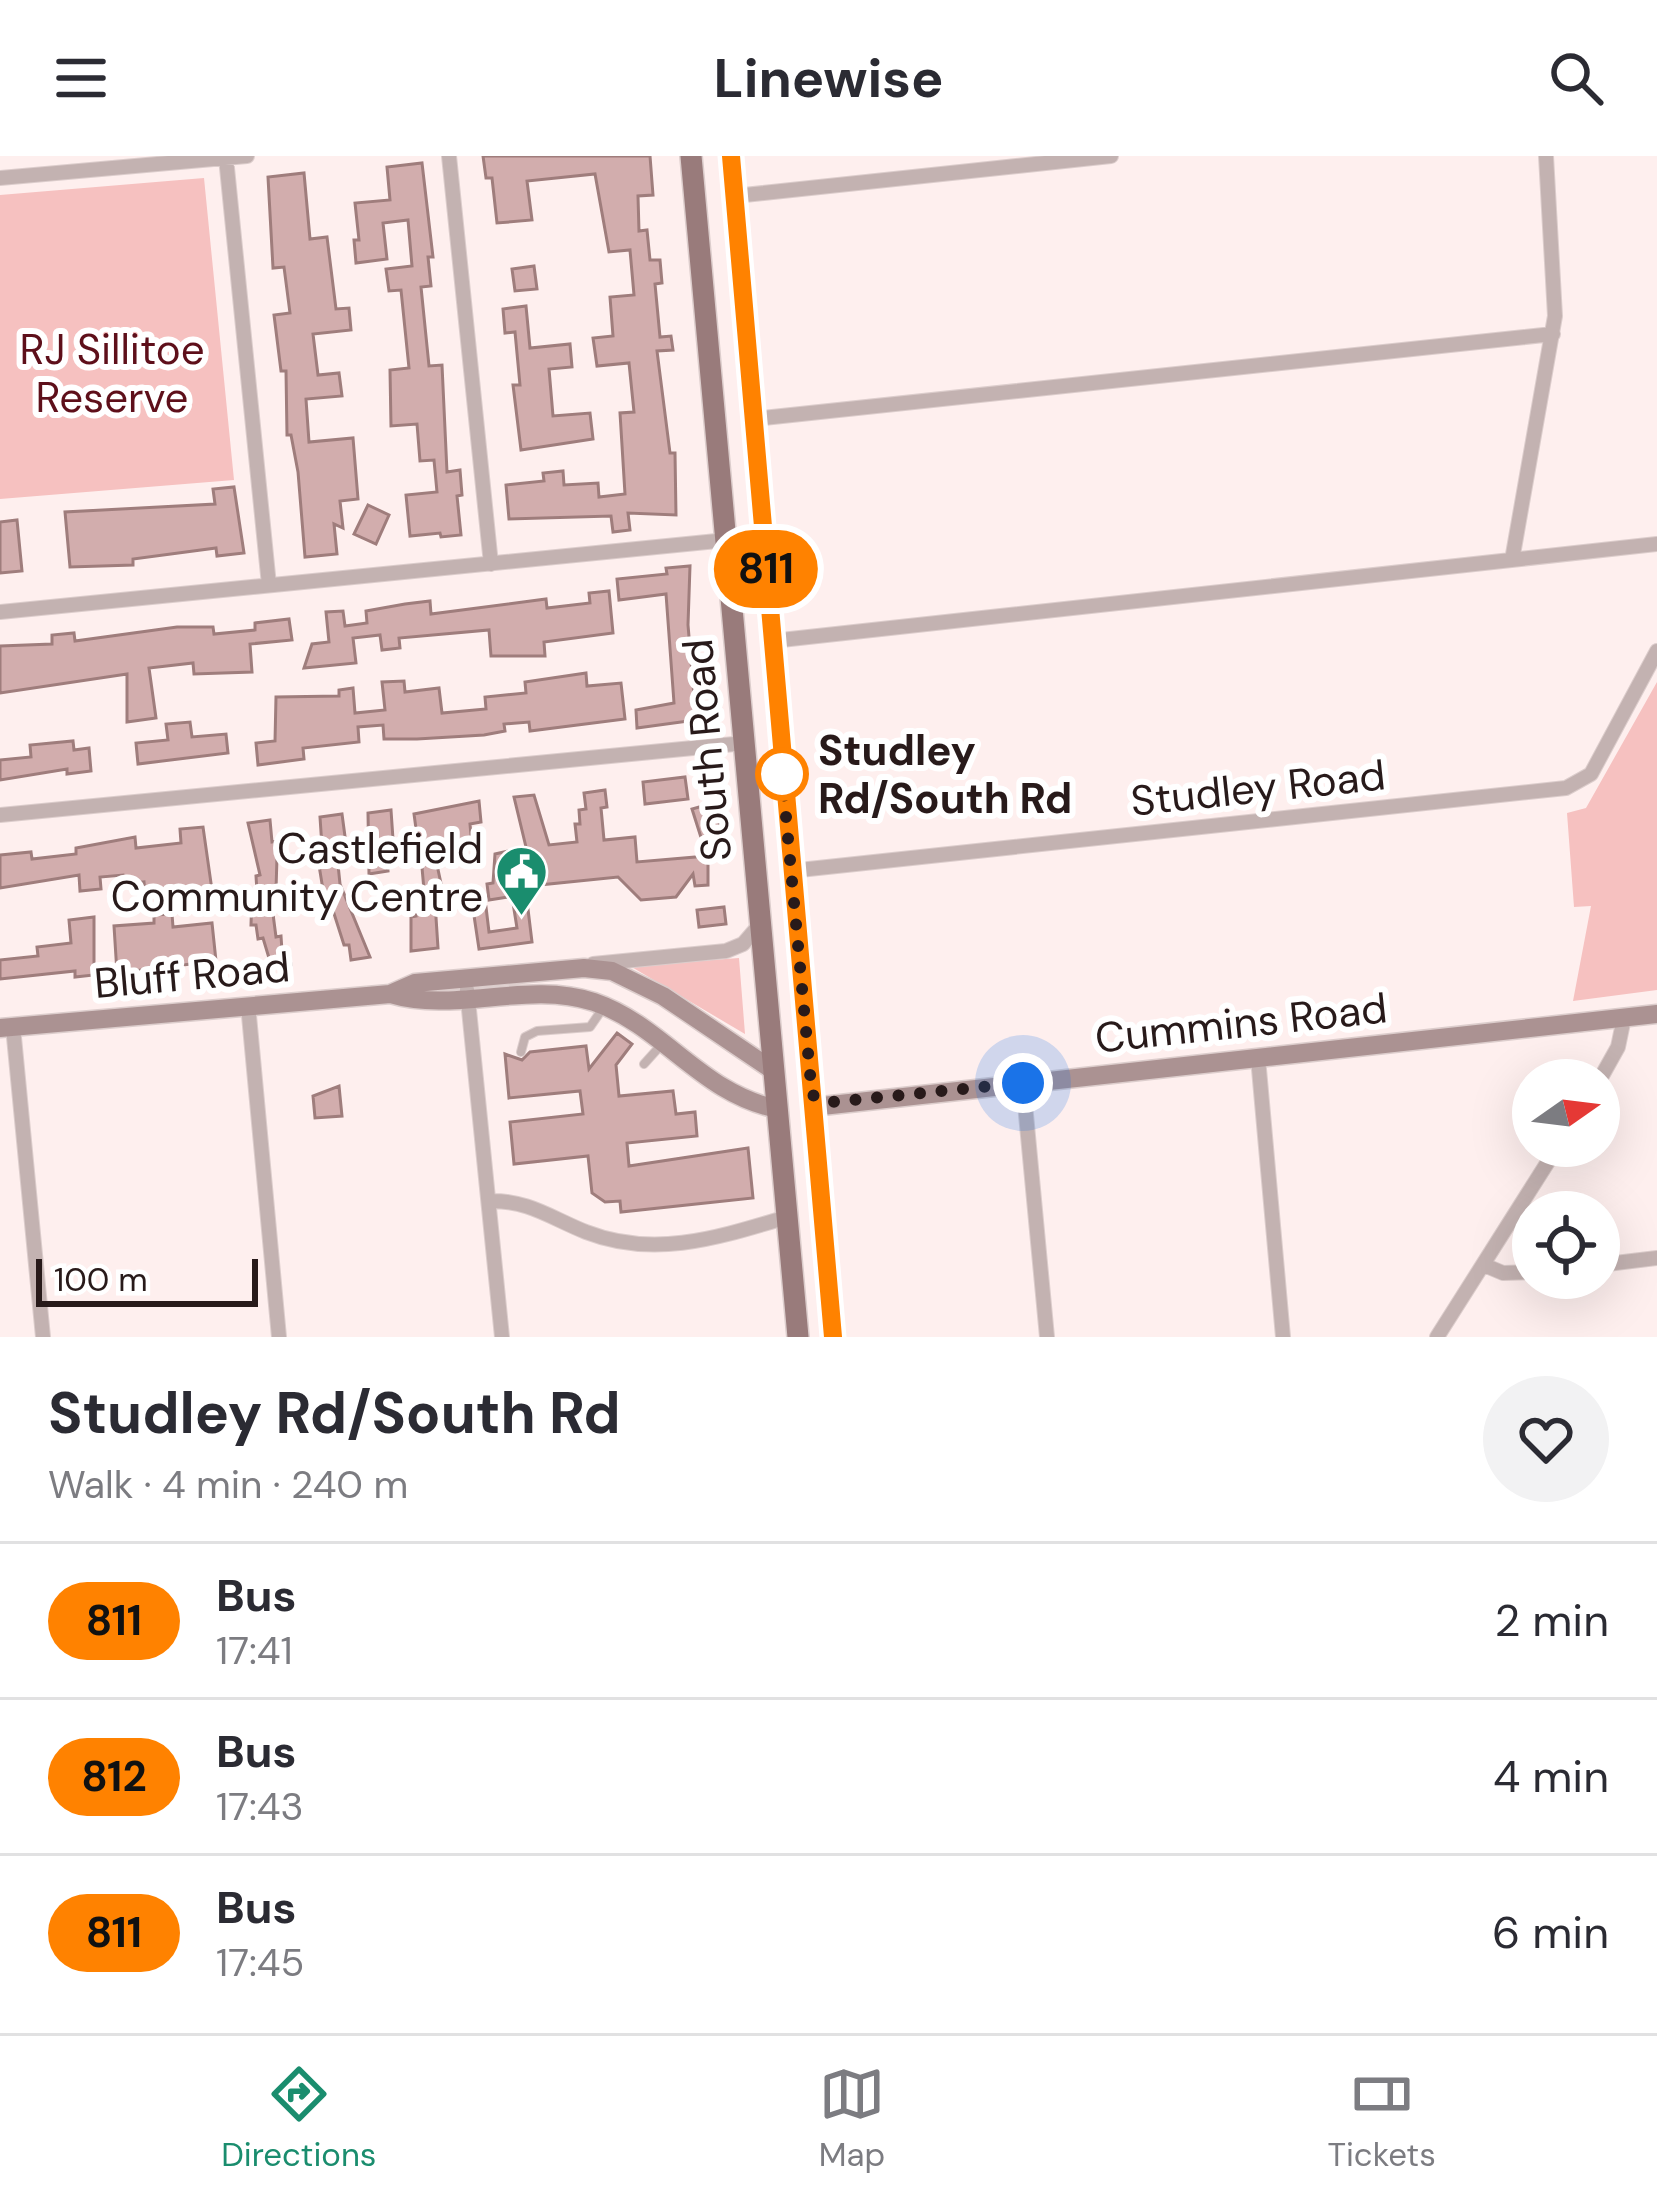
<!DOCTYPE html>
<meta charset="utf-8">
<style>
:root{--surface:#fff;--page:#f2f2f3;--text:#2b2b33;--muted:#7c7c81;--line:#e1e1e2;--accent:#1a8d6e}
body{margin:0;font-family:"DM Sans",sans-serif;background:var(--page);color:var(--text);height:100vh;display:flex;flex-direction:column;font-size:45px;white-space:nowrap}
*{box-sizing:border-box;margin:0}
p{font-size:39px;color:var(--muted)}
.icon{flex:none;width:66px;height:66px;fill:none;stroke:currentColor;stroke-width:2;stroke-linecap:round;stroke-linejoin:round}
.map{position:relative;height:1181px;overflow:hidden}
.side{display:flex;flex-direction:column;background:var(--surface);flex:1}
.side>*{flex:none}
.badge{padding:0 24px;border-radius:39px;font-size:42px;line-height:78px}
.needle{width:78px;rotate:76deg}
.tools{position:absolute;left:1512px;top:903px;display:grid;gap:24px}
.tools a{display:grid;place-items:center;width:108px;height:108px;border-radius:50%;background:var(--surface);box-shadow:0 12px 48px #0002;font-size:60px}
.scale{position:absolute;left:36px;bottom:30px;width:222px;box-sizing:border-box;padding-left:12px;border:6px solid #281a1a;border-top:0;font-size:33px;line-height:42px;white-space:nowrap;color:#281a1a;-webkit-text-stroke:9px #fff;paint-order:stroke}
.you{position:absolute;width:60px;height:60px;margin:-30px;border:9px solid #fff;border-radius:50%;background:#1a73e8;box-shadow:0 0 0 18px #1a73e833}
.map>.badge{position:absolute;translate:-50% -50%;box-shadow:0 0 0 6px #fff}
.round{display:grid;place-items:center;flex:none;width:126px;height:126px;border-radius:63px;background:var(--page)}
.headline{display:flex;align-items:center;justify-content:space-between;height:204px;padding:0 48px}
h1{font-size:57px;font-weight:700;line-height:90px}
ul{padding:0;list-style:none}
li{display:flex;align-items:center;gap:36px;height:156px;padding:0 48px;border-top:3px solid var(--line)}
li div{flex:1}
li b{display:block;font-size:45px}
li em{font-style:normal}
li .badge{min-width:132px;font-weight:700;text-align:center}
header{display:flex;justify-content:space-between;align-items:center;height:156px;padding:0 48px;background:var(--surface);font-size:54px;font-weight:700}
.tab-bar{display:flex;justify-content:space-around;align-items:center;height:168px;border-top:3px solid var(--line);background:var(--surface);font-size:33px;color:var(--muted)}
.tab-bar a{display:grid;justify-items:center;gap:6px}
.tab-bar .current{color:var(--accent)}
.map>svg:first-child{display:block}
.green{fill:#f6c1c0}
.building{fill:#d2adad;stroke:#9f7d7c;stroke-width:3}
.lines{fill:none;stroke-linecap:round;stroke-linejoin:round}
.service-casing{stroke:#dccdcc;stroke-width:10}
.minor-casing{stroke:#dccdcc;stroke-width:16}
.secondary-casing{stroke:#dccdcc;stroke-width:21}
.primary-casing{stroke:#dccdcc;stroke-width:24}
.service{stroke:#c3b2b1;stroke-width:8}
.minor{stroke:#c3b2b1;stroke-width:14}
.secondary{stroke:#ab9292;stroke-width:18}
.primary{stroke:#997b7b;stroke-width:21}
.line-casing{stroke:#fff;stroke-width:27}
.line{stroke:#ff8200;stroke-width:18}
.walk{stroke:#281a1a;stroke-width:12;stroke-dasharray:0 21.6}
.stop-dot{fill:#fff;stroke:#ff8200;stroke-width:6}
.labels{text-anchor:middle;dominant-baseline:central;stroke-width:12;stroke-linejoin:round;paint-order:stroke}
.park-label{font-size:42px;fill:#5e0f1a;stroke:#fff}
.street-label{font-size:42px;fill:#281a1a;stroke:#fff}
.stop-label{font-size:42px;font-weight:bold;fill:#281a1a;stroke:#fff;text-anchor:start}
.poi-label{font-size:42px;fill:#281a1a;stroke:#fff;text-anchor:end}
</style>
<header><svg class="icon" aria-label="menu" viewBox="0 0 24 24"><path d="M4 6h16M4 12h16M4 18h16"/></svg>Linewise<svg class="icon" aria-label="search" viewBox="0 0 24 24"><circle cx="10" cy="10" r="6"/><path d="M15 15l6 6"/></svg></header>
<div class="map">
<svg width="1657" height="1181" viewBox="0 0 1657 1181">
<rect width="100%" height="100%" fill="#feefee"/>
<path class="green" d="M204,22L234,324L0,343V39Z
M1657,526V834L1573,845L1591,750L1574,751L1567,657L1586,652Z
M739,802L745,878L630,810Z"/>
<path class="building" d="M483,0H650L653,39L638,40L639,75L647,74L650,104H660L662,127L655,128L660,181L671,180L673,194L657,195L670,297H675L676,359L628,357L630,374L613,376L611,360L509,363L506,329L544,325L543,317L563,315L564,329L598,327L599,341L625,338L620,257L634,256L629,207L597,210L593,182L613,180L610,141L634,139L630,94L609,96L595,18L527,25L532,64L497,67L492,22H486Z
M422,7L433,101H428L431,130L421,131L429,210L442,209L447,316L460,314L462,339L457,340L461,379L441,381L440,377L410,380L406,339L437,336L434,304L420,305L417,268L391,270L390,214L409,212L401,134L389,135L386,113L412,110L408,64L383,67L387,103L356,107L354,84H359L355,47L390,44L387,11Z
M304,17L310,83L327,81L336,153L349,152L351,174L313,178L318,219L339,217L342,240L306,243L309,286L353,282L358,343L340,345L343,372L334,368L337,398L305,401L298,316L291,279H287L286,215H281L274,159L290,157L284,111L273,112L268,21Z
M534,110L537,133L515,135L512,113Z
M526,150L530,192L570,188L572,211L549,213L553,260L590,257L593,283L521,294L513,229H520L515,176L505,177L503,153Z
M234,331L244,397L217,400L216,392L133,403V409L70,411L65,356L215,348L213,333Z
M368,349L389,359L376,388L354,378Z
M17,364L22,415L0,417V366Z
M690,410L688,469L696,564L637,572L636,554L674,547L666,438L619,444L617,423L667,418L666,412Z
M609,435L613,477L544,486L545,500H491L489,474L399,482L400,492L382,494L380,479L353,482L356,507L304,512L312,488L329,486L326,456L343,455L345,470L367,467L366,455L405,448L430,445L431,458L546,443L547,452L590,447L589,437Z
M289,463L292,484L250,488L252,516L194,518L193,507L149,512L156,562L127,566V518L0,537V490L52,488V479L74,477L75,485L177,471H213L214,478L255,474V467Z
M586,517L587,530L621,527L625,563L530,575L529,566L504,568L505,575L484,579L417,583H384L383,569L358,571L359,586L303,592L304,603L258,609L256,587L275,585L276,541L339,540V534L353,532L355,557L385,554L382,526L404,525L405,536L439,532L442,557L486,553L485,541L526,537L525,526Z
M190,566L192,581L226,578L228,597L138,608L136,587L168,584L166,568Z
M73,585L74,594L89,592L91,615L67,618V613L0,624V604L31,601L30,589Z
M685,621L688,643L645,648L643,626Z
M605,634L607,651L601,652L604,684L635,681L637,706L708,700V729L695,730L693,718L676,741L641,744L618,721L529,730V723L505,725L508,741L489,744L487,728L493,727L495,698L526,691L514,641L534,639L549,689L577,686L575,668H580L579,654L586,653L584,637Z
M479,645L481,666L470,668L472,691L434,695L442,732L435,746L438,792L411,795V761L416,760L414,748H420L419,735L424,734L421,700L409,701L407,681L417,680L414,658Z
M713,647L725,685L704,691L692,653Z
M391,654L393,683L385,685L388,715L369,718L368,657Z
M342,658L346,688L336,689L340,728L370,801L351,804L349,789H344L330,745L325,746L316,691H322L320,661Z
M270,664L272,686L283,684L285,701H277L276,734L270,735L276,781L281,780L282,795H289L291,809L272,812L263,782L258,783L256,769H251L252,737L257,736L256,720L260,719L248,667Z
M203,671L212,734L145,737L144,726L124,728L123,719L100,721L101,733L80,735L79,719L0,732V699L31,696L32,703L76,698V692L135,681L136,692L181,687L180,673Z
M527,745L532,786L479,793L473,753L486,751L489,776L517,772L513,747Z
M724,751L726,768L699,771L697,754Z
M172,758L173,771L212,767L216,805L117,817L114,770L154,767V759Z
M94,761V819L75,821V815L0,823V804L38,800L37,791L71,787L69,764Z
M617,877L632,888L616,909L619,940L673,935L676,958L695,956L697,980L627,987L629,1010L748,992L753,1042L621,1056L620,1045L605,1046L592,1037L588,1000L514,1008L510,966L583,958L580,935L509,942L505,898L522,904L530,896L586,890L589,913Z
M339,930L342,960L315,962L313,940Z"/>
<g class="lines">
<defs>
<path id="service" d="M521,896L525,881L537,875L590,871L603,852
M644,908L662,888"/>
<path id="minor" d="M449,0L491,408
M226,2L269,429
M0,22L247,0
M735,40L1111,0
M754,263L1553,178
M1512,404L1555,160L1546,0
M0,456L727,384
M772,485L1657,388
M0,659L745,587
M790,715L1566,632L1591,618L1657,495
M593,808L726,795L743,788L762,766
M467,834L502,1181
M248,849L279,1181
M13,871L43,1181
M1258,902L1283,1181
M1599,925L1618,891L1624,862
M1023,927L1047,1181
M489,1045C528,1044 551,1062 586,1076C655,1103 720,1081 787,1061
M1484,1109L1503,1117L1533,1116
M1599,1109L1657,1102
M1437,1181L1558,990"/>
<path id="secondary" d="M390,838C456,858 526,824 594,846C664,870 701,938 778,953
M0,872L390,838L415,827L584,812L612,815L663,840L774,915
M813,951L1657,858"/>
<path id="primary" d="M691,0L798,1181
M731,0L833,1181"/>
</defs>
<use href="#service" class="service-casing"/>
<use href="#minor" class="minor-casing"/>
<use href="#secondary" class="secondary-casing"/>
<use href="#primary" class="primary-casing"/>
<use href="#service" class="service"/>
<use href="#minor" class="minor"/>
<use href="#secondary" class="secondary"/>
<use href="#primary" class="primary"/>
</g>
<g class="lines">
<defs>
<path id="line" d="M731,0L833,1181"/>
</defs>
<use href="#line" class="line-casing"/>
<use href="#line" class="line"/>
<path class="walk" d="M782,618L812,939L832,946L1023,927"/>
</g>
<defs>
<symbol id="civic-pin" viewBox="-11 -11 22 30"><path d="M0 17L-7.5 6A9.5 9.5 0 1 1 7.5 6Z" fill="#1a8d6e" stroke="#fff"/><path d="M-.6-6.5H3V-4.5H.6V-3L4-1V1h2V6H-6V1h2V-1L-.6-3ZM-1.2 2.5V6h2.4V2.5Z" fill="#fff"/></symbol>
</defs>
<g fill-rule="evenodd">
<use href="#civic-pin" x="492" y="686" width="59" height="81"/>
</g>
<circle class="stop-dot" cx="782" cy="618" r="24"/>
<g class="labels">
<g class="park-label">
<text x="112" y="193">RJ Sillitoe<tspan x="112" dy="48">Reserve</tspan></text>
</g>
<g class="street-label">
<text transform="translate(707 594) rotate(-95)">South Road</text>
<text transform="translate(1258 632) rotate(-6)">Studley Road</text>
<text transform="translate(192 819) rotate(-5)">Bluff Road</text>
<text transform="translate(1241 867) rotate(-6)">Cummins Road</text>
</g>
<g class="stop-label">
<text x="818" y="594">Studley<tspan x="818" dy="48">Rd/South Rd</tspan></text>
</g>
<g class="poi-label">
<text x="483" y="692">Castlefield<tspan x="483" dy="48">Community Centre</tspan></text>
</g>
</g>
</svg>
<div class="tools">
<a><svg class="needle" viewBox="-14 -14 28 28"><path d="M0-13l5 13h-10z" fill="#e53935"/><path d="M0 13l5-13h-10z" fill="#7c7c81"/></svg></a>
<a><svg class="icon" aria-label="locate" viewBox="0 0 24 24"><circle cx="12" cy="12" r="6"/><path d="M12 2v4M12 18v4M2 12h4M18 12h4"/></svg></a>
</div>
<div class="scale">100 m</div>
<div class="you" style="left:1023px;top:927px"></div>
<b class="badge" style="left:766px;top:413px;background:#ff8200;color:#111">811</b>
</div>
<section class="side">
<div class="headline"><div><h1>Studley Rd/South Rd</h1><p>Walk · 4 min · 240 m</p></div><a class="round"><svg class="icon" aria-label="heart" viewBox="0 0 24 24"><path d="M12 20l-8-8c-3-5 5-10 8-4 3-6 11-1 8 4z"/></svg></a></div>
<ul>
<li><span class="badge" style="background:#ff8200;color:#111">811</span><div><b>Bus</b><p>17:41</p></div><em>2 min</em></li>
<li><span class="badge" style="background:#ff8200;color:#111">812</span><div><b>Bus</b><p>17:43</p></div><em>4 min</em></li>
<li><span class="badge" style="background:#ff8200;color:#111">811</span><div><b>Bus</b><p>17:45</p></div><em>6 min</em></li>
</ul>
</section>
<nav class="tab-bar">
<a class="current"><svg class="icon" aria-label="directions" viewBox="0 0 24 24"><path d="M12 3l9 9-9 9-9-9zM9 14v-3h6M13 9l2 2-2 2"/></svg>Directions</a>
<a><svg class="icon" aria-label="map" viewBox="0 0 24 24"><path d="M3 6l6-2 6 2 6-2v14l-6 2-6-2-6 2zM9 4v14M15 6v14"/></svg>Map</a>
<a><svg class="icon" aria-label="tickets" viewBox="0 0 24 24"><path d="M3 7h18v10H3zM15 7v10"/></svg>Tickets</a>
</nav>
